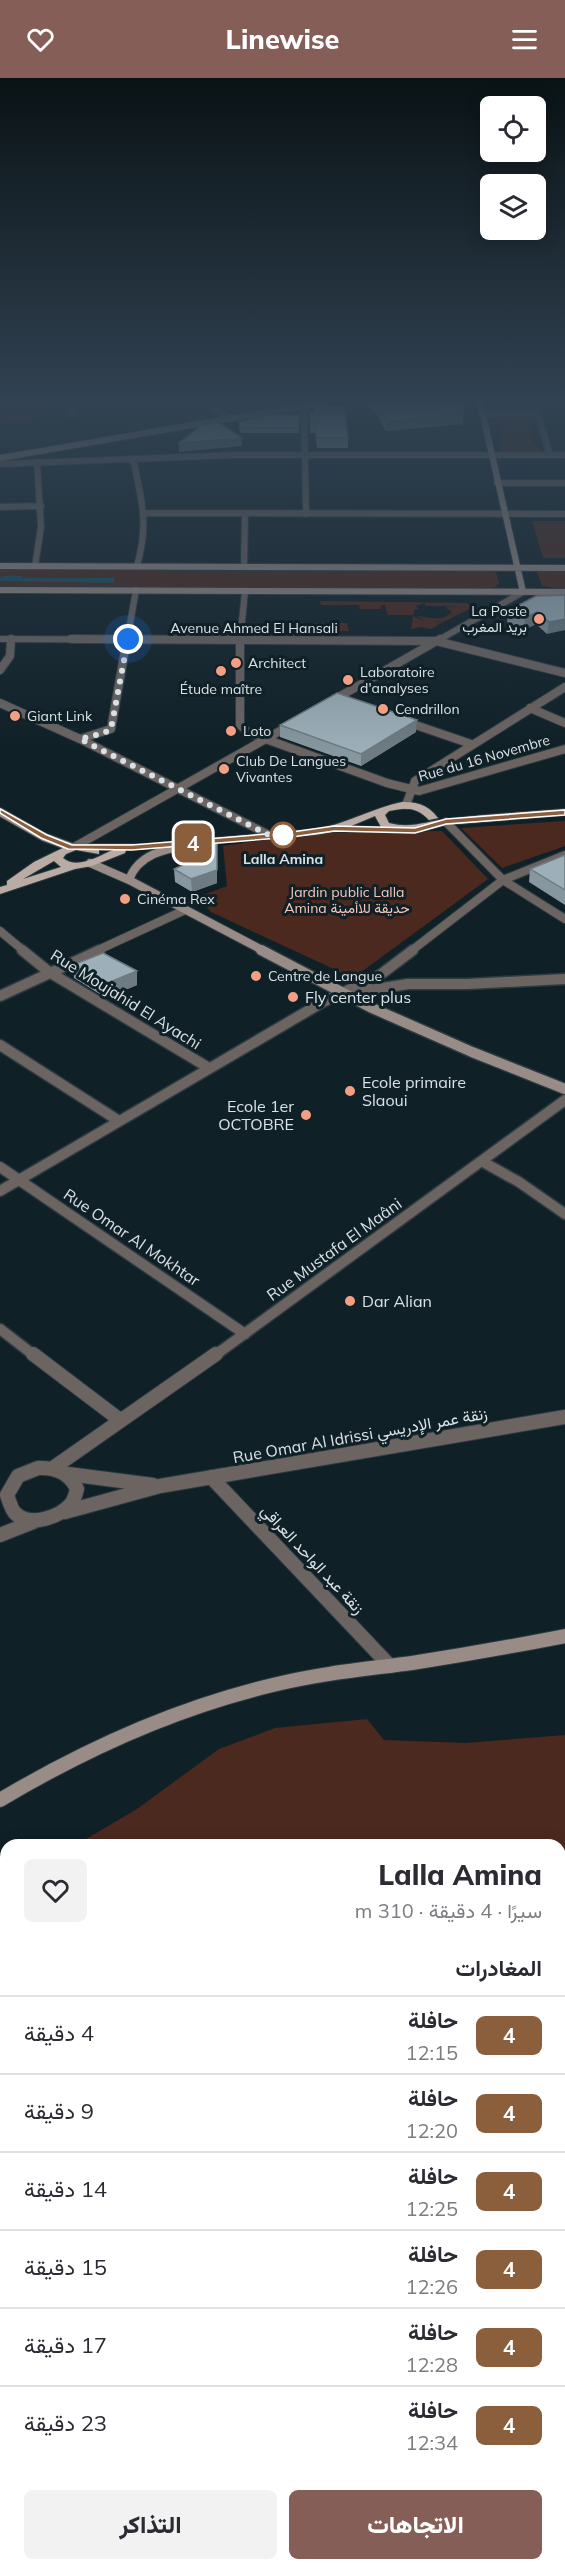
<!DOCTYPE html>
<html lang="ar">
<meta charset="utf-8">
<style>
:root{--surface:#fff;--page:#f2f2f3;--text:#2b2b33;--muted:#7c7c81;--line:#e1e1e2;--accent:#855f57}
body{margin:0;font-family:Mulish,Vazirmatn,sans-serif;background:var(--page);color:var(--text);direction:rtl;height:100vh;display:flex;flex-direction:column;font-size:22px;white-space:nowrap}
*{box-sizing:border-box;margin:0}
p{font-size:20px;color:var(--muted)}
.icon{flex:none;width:33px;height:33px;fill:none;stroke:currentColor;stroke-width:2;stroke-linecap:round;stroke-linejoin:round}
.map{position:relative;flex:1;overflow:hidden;direction:ltr}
.sheet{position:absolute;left:0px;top:1761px;width:566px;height:732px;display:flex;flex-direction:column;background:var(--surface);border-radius:18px 18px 0 0;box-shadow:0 3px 15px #0003;direction:rtl}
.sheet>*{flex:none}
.badge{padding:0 12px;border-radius:9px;font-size:21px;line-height:39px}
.buttons{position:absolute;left:480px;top:18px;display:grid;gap:12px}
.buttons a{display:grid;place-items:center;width:66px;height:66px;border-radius:9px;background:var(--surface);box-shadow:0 3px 15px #0003;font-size:30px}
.you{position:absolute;width:30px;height:30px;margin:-15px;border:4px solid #fff;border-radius:50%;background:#1a73e8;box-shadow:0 0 0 9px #1a73e833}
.map>.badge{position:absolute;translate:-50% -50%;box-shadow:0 0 0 3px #fff}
h2{padding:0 24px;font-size:22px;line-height:54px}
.round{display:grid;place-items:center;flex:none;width:63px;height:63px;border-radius:9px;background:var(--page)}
.head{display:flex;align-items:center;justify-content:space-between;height:102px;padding:0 24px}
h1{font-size:28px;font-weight:800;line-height:45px}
.primary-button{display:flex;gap:12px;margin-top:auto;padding:12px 24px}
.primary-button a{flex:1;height:69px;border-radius:9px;background:var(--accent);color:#fff;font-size:24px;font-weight:800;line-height:69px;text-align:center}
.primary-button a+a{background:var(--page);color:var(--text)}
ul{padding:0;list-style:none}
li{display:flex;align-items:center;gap:18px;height:78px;padding:0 24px;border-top:2px solid var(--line)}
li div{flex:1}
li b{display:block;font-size:22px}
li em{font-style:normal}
li .badge{min-width:66px;font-weight:700;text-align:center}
header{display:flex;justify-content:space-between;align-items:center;height:78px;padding:0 24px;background:var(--accent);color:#fff;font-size:27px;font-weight:800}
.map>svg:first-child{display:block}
.green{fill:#4c291e}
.water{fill:#195065}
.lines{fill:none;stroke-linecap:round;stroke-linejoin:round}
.stream{stroke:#195065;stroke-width:8}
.street-far4-casing{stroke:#2c3b42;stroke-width:8}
.street-far3-casing{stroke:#2c3b42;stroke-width:10}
.street-far2-casing{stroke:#2c3b42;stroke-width:13}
.street-far1-casing{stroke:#2c3b42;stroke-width:16}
.street-casing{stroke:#2c3b42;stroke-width:20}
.secondary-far3-casing{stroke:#2c3b42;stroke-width:8}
.secondary-far2-casing{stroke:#2c3b42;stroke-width:10}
.secondary-far1-casing{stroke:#2c3b42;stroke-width:13}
.secondary-casing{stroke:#2c3b42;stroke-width:16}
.primary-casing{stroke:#2c3b42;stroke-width:2}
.street-far4{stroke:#6c6461;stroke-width:6}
.street-far3{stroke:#6c6461;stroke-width:8}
.street-far2{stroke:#6c6461;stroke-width:10}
.street-far1{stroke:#6c6461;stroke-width:14}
.street{stroke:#6c6461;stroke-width:18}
.secondary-far3{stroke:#998c87;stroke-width:6}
.secondary-far2{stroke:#998c87;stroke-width:8}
.secondary-far1{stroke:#998c87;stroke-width:10}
.secondary{stroke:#998c87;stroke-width:14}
.primary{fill:#bbaba5;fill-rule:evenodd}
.wall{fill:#87979f}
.shaded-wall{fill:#6e7b82}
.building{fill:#9db0b9;stroke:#6e7b82;stroke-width:1.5}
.line{fill:#8b5e3c;stroke:#fff;stroke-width:1.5}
.walk{stroke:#d8e2e6;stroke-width:6;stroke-dasharray:0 10.8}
.poi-dot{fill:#f39f84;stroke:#102027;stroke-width:2}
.stop-dot{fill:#fff;stroke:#8b5e3c;stroke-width:3}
.labels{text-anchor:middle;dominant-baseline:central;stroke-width:6;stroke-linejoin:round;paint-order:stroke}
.far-poi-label{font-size:14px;fill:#d8e2e6;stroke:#102027;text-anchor:start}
.far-street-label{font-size:14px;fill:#d8e2e6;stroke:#102027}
.far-stop-label{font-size:14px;font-weight:bold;fill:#d8e2e6;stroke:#102027}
.far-park-label{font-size:14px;fill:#f7c8b9;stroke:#102027}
.poi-label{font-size:16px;fill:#d8e2e6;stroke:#102027;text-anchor:start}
.street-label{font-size:16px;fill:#d8e2e6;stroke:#102027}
</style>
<header><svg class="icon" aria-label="menu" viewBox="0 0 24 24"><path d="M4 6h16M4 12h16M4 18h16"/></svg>Linewise<svg class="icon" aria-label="heart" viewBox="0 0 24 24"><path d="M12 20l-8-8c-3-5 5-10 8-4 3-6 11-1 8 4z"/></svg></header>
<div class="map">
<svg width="565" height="2493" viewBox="0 0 565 2493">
<rect width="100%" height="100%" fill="#102027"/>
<path class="green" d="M0,324H55L64,326L44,330L50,334L49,338L0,346Z
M493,338H531L532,344L528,345L534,366L539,368L541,374H502L499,367L502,365L498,347L494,345Z
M532,443H565V480H543Z
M0,488L492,491L496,494L499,505L496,509L489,510L0,512Z
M565,491V511L542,508L537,494Z
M320,523L467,525L474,529L443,544L433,543L442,545L431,551L421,549L411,551L413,538L426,544L417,538C430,539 441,545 452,534L445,529L461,528H425V525L416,528L419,531L414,532V536L412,537H388L385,527H381V531H360L359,527H321Z
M274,545H347L349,553H276Z
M565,743V768L502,790L461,750Z
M442,753L488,801L353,900L211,834L197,819L227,808L223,768L315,755Z
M367,1641L384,1662L466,1665L565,1657V1866L560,1862V1767H76L137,1731L219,1671L275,1650Z
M6,1841V2062L0,2068V1850Z"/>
<path class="water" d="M6,498H22V500H115L114,505L0,503V499Z"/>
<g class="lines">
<path class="stream" d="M560,1821L565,1825
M0,1916L6,1902"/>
<defs>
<path id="street-far4" d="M201,324L230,340
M534,324L550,377
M304,328L306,436
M72,336L75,324
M482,336H537
M133,381C142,423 149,445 137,488
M0,386L235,377H565
M497,405H565
M0,429L41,428
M145,435L565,436
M35,488L41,449L37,384
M244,489L245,436
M0,561L398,563
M127,563L136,512
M240,563L245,513
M437,563L523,514"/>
<path id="street-far3" d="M71,561L436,563L565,595
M240,561V647L249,655L387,705L419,713L565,671
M0,592L10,578L11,561
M330,624L440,561
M0,625L80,661L271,758
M530,630L565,645
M401,642L471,666
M80,661L111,651L127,561
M406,727L415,703L565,609
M446,744L503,802L565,841
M76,768L294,645
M0,853L24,873
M96,873L185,832
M411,873L503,802L565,777"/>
<path id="street-far2" d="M22,872L49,894L209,990
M357,914L408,906H468L565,901
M0,918L100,872
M0,967L119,1043
M483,1084L519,1104L565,1136
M0,1089L245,1256
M0,1113L323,924L380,897L413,872
M0,1251L35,1278
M214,1278L565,1022"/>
<path id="street-far1" d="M33,1276L120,1342
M38,1390C56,1389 70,1395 77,1411C76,1416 74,1421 72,1425C60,1439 30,1450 15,1435C11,1431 9,1422 7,1417L18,1398Z
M53,1390L216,1276
M68,1396L153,1407
M211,1399L390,1588
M65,1434L160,1408L565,1339
M0,1457L38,1442"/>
<path id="street" d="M419,2487L422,2493"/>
<path id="secondary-far3" d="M480,324L523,514
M0,380L326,324
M0,488L565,490
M0,512L565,514"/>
<path id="secondary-far2" d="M0,734L44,759L71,769
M90,785L129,802L264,873
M129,802C140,771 176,770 204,764"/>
<path id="secondary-far1" d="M261,872L372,930L472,974L565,1011"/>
<path id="secondary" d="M0,1722C87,1670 178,1629 277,1606C322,1595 367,1591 412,1585C463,1577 514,1568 565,1558"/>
<path id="primary" d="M402,724C418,724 428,727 438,740L429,742C417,729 406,729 389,733L385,737L389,745C412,751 426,743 448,741C487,736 526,734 565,731V737L446,747L415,755L339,753L315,757L126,772L125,775L92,788L75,791L0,816V809L7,807V803L34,784L71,766H147L315,751C345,747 372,730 402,724ZM375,738L381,749L351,748ZM76,772L99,776V772H113C98,778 78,792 63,780L66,776ZM54,783L61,789L23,801Z"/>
</defs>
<use href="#street-far4" class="street-far4-casing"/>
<use href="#street-far3" class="street-far3-casing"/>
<use href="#street-far2" class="street-far2-casing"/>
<use href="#street-far1" class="street-far1-casing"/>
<use href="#street" class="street-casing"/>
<use href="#secondary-far3" class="secondary-far3-casing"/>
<use href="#secondary-far2" class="secondary-far2-casing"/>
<use href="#secondary-far1" class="secondary-far1-casing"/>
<use href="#secondary" class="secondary-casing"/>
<use href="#primary" class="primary-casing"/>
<use href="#street-far4" class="street-far4"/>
<use href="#street-far3" class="street-far3"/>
<use href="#street-far2" class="street-far2"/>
<use href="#street-far1" class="street-far1"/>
<use href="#street" class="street"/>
<use href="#secondary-far3" class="secondary-far3"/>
<use href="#secondary-far2" class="secondary-far2"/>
<use href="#secondary-far1" class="secondary-far1"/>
<use href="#secondary" class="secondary"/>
<use href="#primary" class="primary"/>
</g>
<path class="wall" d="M365,324H461L465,329L464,339H463V346L386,353L378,338Z
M314,328L348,360V370H317L315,355H310V334L314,335Z
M299,337V355H240L239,344Z
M565,517L547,556L536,546L524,552L507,544L509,532Z
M280,647L416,654L361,688L280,659Z
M565,777V827L529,804L530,791Z
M174,791L217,805L192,814L175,804Z
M73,887L137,907L106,920L74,900Z"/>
<path class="shaded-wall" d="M463,336V346L386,353L387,343Z
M242,360V368L179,374V365Z
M537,534L536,546L524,552L525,540Z
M565,541V552L547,556L549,544Z
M417,642L416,654L361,688V676Z
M217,774V805L192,814L191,801Z
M137,893V907L106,920L105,906Z"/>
<path class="building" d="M375,324H461L465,329H457L463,336L387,343L378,328Z
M314,328H344L348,360H317L315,345H310V334L314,335Z
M273,336L299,337V350H240L239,344Z
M218,344L242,360L179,365L202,347Z
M565,517V541L549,544L537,534L525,540L509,532L536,518Z
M337,615L417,642L361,676L280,647Z
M192,761H217V792L191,801L174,791L188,785L193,777Z
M565,777V812L530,791Z
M103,875L137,893L105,906L73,887Z"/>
<linearGradient id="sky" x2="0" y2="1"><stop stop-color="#091215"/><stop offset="0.48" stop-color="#314252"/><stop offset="1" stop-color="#314252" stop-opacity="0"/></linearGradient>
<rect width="565" height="673" fill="url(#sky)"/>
<path class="line" d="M0,731L47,757L72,767H132L292,754L334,748L415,750L446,741L565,732V737L446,746L415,755L334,753L292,759L132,772L68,771L41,760L0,735Z"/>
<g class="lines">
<path class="walk" d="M128,561L111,651L104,655L80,661L271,758L292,757H283"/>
</g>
<g class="poi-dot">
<circle cx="539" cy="541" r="6"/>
<circle cx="236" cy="585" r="6"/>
<circle cx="221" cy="593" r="6"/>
<circle cx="348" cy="602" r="6"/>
<circle cx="383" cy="631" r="6"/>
<circle cx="15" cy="638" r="6"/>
<circle cx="231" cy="653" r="6"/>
<circle cx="224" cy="691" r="6"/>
<circle cx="125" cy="821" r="6"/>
<circle cx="256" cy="898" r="6"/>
<circle cx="293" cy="919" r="6"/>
<circle cx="350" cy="1013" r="6"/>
<circle cx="306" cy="1037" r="6"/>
<circle cx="350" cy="1223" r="6"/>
</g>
<circle class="stop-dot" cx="283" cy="757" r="12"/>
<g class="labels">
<g class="far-poi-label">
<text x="527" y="533" text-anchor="end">La Poste<tspan x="527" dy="16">بريد المغرب</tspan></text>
<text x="248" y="585">Architect</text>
<text x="360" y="594">Laboratoire<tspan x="360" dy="16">d'analyses</tspan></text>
<text x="221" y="611" text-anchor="middle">Étude maître</text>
<text x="395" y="631">Cendrillon</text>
<text x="27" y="638">Giant Link</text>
<text x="243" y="653">Loto</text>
<text x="236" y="683">Club De Langues<tspan x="236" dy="16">Vivantes</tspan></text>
<text x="137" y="821">Cinéma Rex</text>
<text x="268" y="898">Centre de Langue</text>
</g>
<g class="far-street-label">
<text x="254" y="550">Avenue Ahmed El Hansali</text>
<text transform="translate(484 680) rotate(-16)">Rue du 16 Novembre</text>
</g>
<g class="far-stop-label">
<text x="283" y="781">Lalla Amina</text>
</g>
<g class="far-park-label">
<text x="347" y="814">Jardin public Lalla<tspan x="347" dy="16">Amina حديقة للاأمينة</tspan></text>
</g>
<g class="poi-label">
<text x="305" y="919">Fly center plus</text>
<text x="362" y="1004">Ecole primaire<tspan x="362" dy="18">Slaoui</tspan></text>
<text x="294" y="1028" text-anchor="end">Ecole 1er<tspan x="294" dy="18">OCTOBRE</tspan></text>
<text x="362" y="1223">Dar Alian</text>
</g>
<g class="street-label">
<text transform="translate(126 921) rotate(32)">Rue Moujahid El Ayachi</text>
<text transform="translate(132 1159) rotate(34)">Rue Omar Al Mokhtar</text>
<text transform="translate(334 1171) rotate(-36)">Rue Mustafa El Maâni</text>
<text transform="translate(360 1357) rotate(-10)">Rue Omar Al Idrissi زنقة عمر الإدريسي</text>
<text transform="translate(313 1481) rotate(47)">زنقة عبد الواحد العراقي</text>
</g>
</g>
</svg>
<div class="buttons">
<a><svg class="icon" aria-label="locate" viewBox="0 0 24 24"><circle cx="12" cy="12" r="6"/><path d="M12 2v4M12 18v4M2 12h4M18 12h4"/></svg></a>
<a><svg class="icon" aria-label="layers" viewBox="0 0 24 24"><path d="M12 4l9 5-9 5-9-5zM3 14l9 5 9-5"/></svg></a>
</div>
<div class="you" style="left:128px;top:561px"></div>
<b class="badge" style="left:193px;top:765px;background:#8b5e3c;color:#fff">4</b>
<section class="sheet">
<div class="head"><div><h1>Lalla Amina</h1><p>سيرًا · 4 دقيقة · 310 m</p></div><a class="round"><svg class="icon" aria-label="heart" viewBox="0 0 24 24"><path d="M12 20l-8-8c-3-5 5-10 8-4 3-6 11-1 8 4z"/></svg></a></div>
<h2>المغادرات</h2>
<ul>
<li><span class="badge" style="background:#8b5e3c;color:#fff">4</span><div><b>حافلة</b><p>12:15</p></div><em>4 دقيقة</em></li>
<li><span class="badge" style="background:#8b5e3c;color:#fff">4</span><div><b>حافلة</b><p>12:20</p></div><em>9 دقيقة</em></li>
<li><span class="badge" style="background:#8b5e3c;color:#fff">4</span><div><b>حافلة</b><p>12:25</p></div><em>14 دقيقة</em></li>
<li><span class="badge" style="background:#8b5e3c;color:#fff">4</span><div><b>حافلة</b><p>12:26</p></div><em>15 دقيقة</em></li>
<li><span class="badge" style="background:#8b5e3c;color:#fff">4</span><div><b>حافلة</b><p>12:28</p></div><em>17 دقيقة</em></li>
<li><span class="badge" style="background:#8b5e3c;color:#fff">4</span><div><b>حافلة</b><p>12:34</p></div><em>23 دقيقة</em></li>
</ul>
<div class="primary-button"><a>الاتجاهات</a><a>التذاكر</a></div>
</section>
</div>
